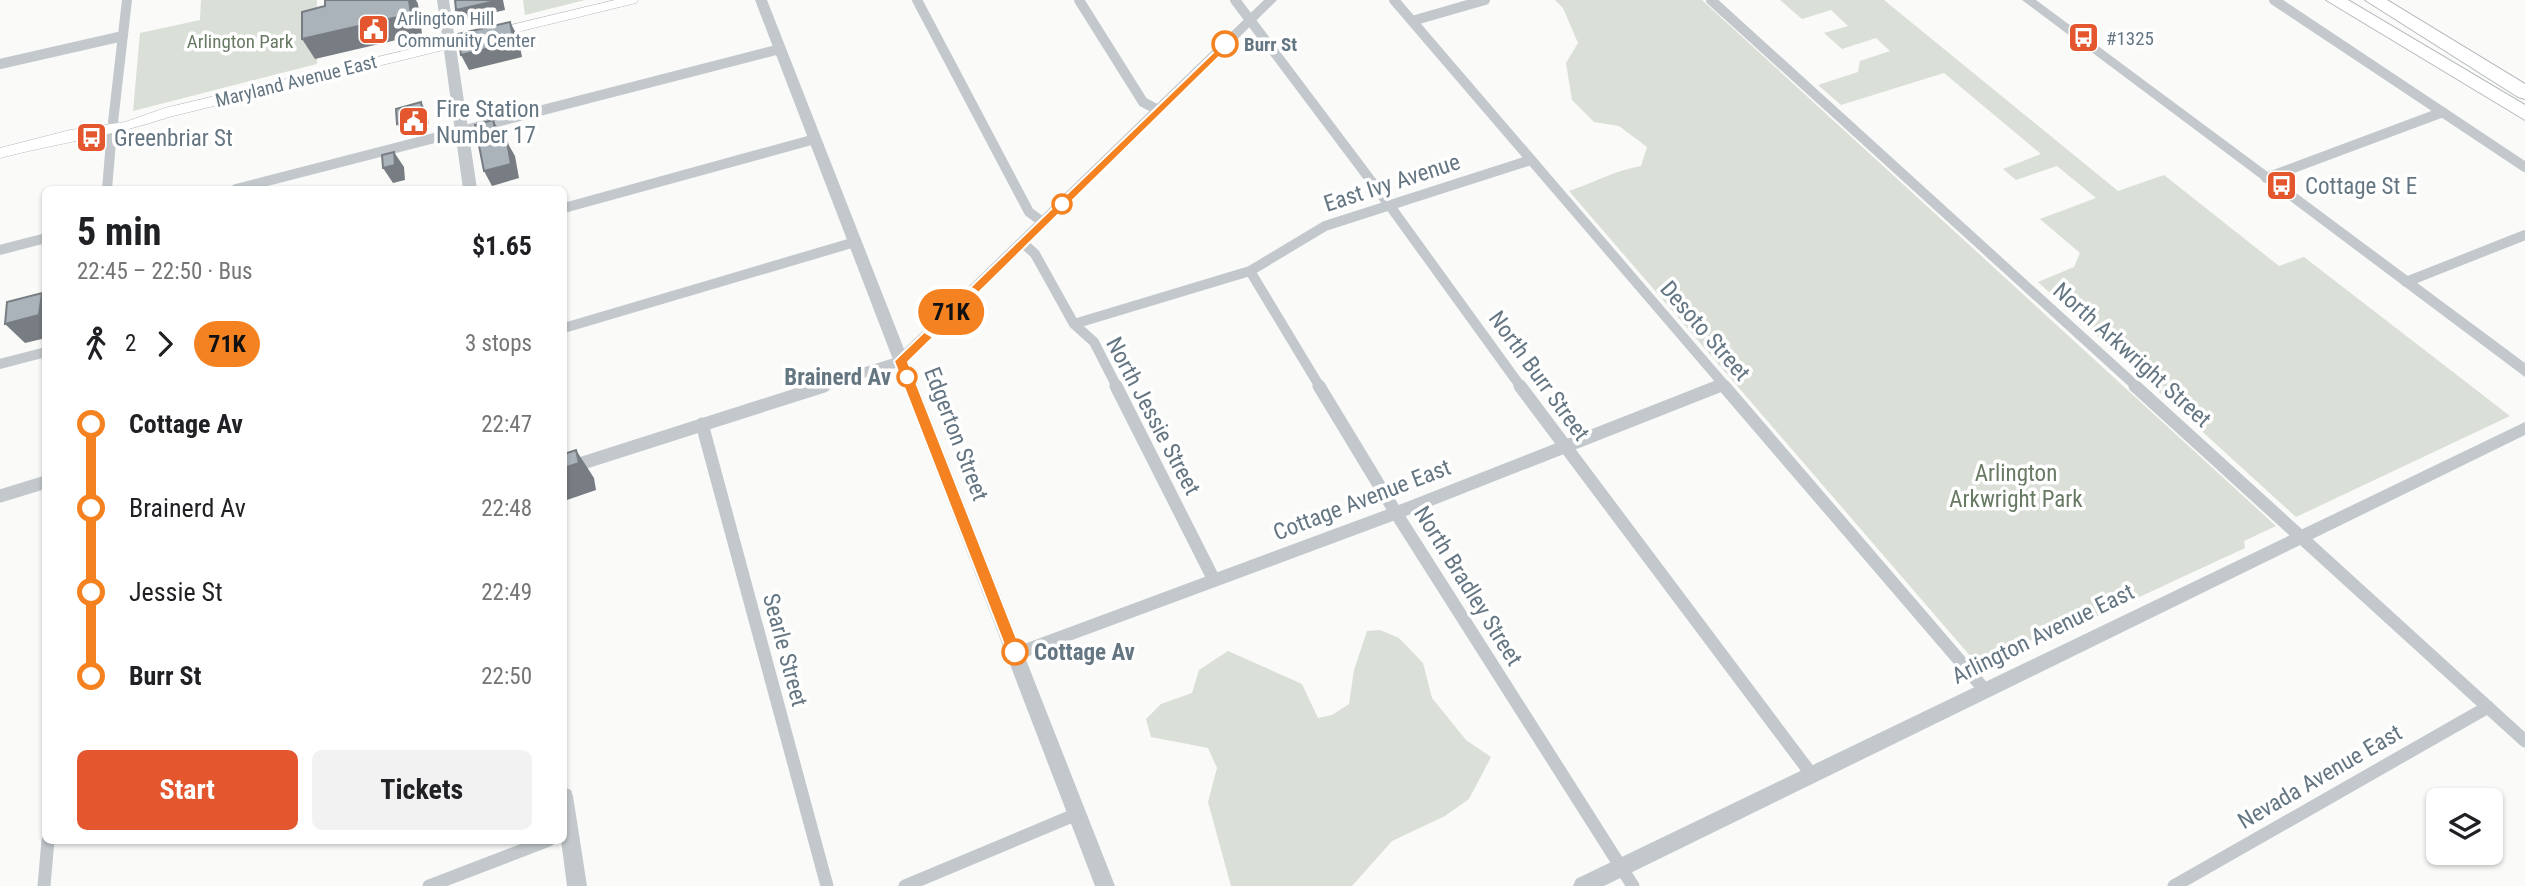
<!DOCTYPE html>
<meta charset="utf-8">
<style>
:root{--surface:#fff;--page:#f2f2f2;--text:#202124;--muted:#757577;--accent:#e4572e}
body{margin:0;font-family:"Roboto Condensed",sans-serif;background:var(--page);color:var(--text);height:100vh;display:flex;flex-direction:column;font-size:26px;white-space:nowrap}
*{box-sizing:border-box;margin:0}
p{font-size:23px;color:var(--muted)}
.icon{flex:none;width:38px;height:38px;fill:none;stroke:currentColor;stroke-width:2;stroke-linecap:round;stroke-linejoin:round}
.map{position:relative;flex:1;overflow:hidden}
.panel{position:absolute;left:42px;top:186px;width:525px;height:658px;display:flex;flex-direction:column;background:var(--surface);border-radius:10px;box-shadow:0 2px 5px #0004}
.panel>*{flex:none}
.badge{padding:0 14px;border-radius:23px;font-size:24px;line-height:46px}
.tools{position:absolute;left:2426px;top:788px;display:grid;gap:14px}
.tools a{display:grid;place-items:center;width:77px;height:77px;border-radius:10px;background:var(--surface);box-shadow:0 2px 5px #0004;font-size:35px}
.map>.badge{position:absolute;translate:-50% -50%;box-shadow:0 0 0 4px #fff}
.legs{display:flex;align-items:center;gap:10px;height:77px;padding:0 35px;font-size:23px}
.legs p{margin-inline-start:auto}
.summary{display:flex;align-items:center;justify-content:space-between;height:119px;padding:0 35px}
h1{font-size:38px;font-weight:700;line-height:52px}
.cta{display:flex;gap:14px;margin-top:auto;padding:14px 35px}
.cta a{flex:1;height:80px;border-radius:10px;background:var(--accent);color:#fff;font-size:28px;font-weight:700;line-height:80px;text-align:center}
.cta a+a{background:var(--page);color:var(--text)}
ul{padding:0 35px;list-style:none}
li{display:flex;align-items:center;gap:24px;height:84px;font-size:26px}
li i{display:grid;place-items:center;width:10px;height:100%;margin:0 9px;background:currentColor}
li i::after{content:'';width:18px;height:18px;margin:-9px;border:5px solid;border-radius:50%;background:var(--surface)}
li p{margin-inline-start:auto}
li:first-child i{background:linear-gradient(#0000 50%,currentColor 0)}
li:last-child i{background:linear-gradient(currentColor 50%,#0000 0)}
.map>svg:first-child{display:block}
.green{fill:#dadfd7}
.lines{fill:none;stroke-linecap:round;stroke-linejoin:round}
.secondary-casing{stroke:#b3babf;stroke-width:1}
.motorway-casing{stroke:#b4b9bd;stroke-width:2}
.minor-far1{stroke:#c3c8cc;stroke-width:10}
.minor{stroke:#c3c8cc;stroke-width:13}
.tertiary{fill:#c3c8cc;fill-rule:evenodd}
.secondary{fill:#fff;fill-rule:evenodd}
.motorway{fill:#fff;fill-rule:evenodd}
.shaded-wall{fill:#777d82}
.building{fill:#aab3b9;stroke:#777d82;stroke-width:2}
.line-1{fill:#f58220;stroke:#fff;stroke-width:2}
.stop-1-dot{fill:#fff;stroke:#f58220;stroke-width:3.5}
.labels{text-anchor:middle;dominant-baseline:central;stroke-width:7;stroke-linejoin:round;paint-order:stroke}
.far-poi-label{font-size:19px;fill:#657683;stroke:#fff;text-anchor:start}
.far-park-label{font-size:19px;fill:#687a64;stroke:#fff}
.far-stop-label{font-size:19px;font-weight:bold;fill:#657683;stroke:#fff;text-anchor:start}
.far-street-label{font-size:19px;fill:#657683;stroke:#fff}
.poi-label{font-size:23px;fill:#657683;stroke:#fff;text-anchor:start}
.street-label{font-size:23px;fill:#657683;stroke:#fff}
.stop-label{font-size:23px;font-weight:bold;fill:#657683;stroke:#fff;text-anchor:end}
.park-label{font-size:23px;fill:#687a64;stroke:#fff}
</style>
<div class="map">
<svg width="2525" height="886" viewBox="0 0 2525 886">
<rect width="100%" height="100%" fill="#fafaf8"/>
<path class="green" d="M201,0H317V64L133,111L140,33L200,20Z
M523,0H585L525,15Z
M1555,0H1702L2276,526L2244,541L2245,548L2094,618L2075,630L2044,634L1978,665L1569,191C1593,183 1616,170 1641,166L1647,147L1619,126L1594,122L1572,100L1566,63L1578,43L1563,8Z
M1780,0H1884L2118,191L2164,175L2279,266L2304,257L2510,416L2296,517L2038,282L2074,267L2080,253L2040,219L2096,198L2057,166L2016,180L2003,169L2041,154L1944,73L1841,105L1818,85L1858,72L1860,61L1890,51L1876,38L1842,49L1824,33L1848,26L1831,10L1802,19Z
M1380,630L1399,638L1423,663L1432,698L1466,740L1491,757L1469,799L1445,816L1392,841L1352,886H1231L1208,802L1217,768L1208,748L1151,737L1146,719L1161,704L1192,693L1199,670L1228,651L1302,684L1318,718L1332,715L1349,704L1354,670L1367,631Z"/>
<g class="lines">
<defs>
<path id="secondary" d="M615,0H638L636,3L169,117C114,136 57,143 0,158V148L70,130L125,122L165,108Z"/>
<path id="motorway" d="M2326,0H2348L2525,105V120Z
M2365,0H2387L2525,84V99L2518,97Z"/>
</defs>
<use href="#secondary" class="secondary-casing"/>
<use href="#motorway" class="motorway-casing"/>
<path class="minor-far1" d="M917,0L1029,212L1044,223
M1079,0L1143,102L1158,110
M1235,0L1390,206L1521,387
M1394,0L1726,387
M1711,0L2137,387
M2274,0L2525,167
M1412,21L1485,0
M0,64L123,36
M113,122L127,0
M2266,178L2443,112
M107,189L112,130
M236,189L780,49
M564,208L815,139
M1023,243L1035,254L1074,324L1094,342L1117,387
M0,250L46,238
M1250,271L1320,387
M2406,282L2525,235
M1074,324L1250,271L1325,226L1531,160
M564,328L855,242
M0,364L46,352
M818,387L901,361
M1714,387L1723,384"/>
<path class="minor" d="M1116,386L1214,580
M1319,386L1396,513L1633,886
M1520,386L1812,775
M1724,386L1984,689
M2135,386L2525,741
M702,424L827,886
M564,469L824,386
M0,496L46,482
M1016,654L1396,513L1719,386
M44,886L48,840
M429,886L549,840
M905,886L1077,814
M2174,886L2488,707"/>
<path class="tertiary" d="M437,0H449L477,189H463Z
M755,0H767L904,349L1264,0H1277L909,362L1115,886H1095Z
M2022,0H2036L2525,363V377Z
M2525,422V435L1604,886H1573L1576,879Z
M564,787L571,790L573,796L587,886H567L561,840H564Z"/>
<use href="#secondary" class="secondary"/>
<use href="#motorway" class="motorway"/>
</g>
<path class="shaded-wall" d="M409,0H416L418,4L422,34L315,59L302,39Z
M500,0H503L505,10L462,20L456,10Z
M510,22L518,37L522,57L469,70L461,55Z
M421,102L427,113L429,124L404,134L397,124Z
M493,120L501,134L507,158L499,144Z
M507,142L515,156L519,178L492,186L484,171Z
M394,152L404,167L405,180L393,183L383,168Z
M42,293L46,297V338L25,343L5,324Z
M576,450L594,478L596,490L564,501V468Z"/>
<path class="building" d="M325,0H409L411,14L302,39V12L325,6Z
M455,0H500L456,10Z
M510,22L514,42L461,55L458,34Z
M421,102L423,114L397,124L396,109Z
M493,120L499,144L507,142L511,164L484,171L475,125Z
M394,152L395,165L383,168L382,155Z
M42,293L39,315L5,324L7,302Z
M576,450L579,463L564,468V454Z"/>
<path class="line-1" d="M1225,41L1230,44L1229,47L908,362L1022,652L1015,659L1007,652L894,361Z"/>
<defs>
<symbol id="civic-square" viewBox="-11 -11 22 22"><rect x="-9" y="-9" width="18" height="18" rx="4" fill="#e4572e" stroke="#fff"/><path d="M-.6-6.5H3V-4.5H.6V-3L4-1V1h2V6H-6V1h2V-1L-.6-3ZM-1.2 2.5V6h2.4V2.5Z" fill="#fff"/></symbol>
<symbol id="bus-square" viewBox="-11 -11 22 22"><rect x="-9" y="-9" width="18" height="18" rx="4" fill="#e4572e" stroke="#fff"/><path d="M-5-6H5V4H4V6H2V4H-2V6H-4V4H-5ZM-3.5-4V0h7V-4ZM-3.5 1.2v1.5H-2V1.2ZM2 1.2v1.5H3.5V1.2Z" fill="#fff"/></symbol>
</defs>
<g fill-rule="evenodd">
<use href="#civic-square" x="356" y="12" width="35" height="35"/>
<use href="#bus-square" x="2066" y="20" width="35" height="35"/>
<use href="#civic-square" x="396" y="104" width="35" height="35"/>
<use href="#bus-square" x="74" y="120" width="35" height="35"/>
<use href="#bus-square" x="2264" y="168" width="35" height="35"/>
</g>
<g class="stop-1-dot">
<circle cx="1225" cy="44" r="12"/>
<circle cx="1062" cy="204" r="9"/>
<circle cx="907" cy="377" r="9"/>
<circle cx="1015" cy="652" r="12"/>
</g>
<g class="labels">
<g class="far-poi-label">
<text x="397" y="18">Arlington Hill<tspan x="397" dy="22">Community Center</tspan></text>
<text x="2106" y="38">#1325</text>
</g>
<g class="far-park-label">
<text x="240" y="41">Arlington Park</text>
</g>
<g class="far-stop-label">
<text x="1244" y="44">Burr St</text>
</g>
<g class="far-street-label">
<text transform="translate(296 81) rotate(-14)">Maryland Avenue East</text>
</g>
<g class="poi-label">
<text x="436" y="109">Fire Station<tspan x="436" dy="26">Number 17</tspan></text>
<text x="114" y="138">Greenbriar St</text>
<text x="2305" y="186">Cottage St E</text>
</g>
<g class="street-label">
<text transform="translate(1392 183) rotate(-18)">East Ivy Avenue</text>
<text transform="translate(1705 331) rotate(49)">Desoto Street</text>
<text transform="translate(2132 355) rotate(42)">North Arkwright Street</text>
<text transform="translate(1539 376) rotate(54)">North Burr Street</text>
<text transform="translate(1153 416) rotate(62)">North Jessie Street</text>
<text transform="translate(956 434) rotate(69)">Edgerton Street</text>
<text transform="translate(1362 500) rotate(-21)">Cottage Avenue East</text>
<text transform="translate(1468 586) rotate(58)">North Bradley Street</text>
<text transform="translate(2043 634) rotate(-26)">Arlington Avenue East</text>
<text transform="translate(785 650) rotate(75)">Searle Street</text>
<text transform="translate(2320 777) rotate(-30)">Nevada Avenue East</text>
</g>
<g class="stop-label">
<text x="891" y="377">Brainerd Av</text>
<text x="1034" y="652" text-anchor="start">Cottage Av</text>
</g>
<g class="park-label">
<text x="2016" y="473">Arlington<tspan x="2016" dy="26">Arkwright Park</tspan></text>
</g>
</g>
</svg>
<div class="tools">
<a><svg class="icon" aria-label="layers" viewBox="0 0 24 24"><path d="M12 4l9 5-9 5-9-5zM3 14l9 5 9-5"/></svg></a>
</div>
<b class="badge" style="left:951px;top:312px;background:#f58220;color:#111">71K</b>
<section class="panel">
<div class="summary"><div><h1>5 min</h1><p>22:45 – 22:50 · Bus</p></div><b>$1.65</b></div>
<div class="legs"><svg class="icon" aria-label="walk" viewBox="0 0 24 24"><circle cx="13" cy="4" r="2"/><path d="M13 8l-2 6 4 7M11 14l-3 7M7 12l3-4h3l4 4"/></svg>2<svg class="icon" aria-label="forward" viewBox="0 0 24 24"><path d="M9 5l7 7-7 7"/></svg><b class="badge" style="background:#f58220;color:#111">71K</b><p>3 stops</p></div>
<ul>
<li><i style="color:#f58220"></i><b>Cottage Av</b><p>22:47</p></li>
<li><i style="color:#f58220"></i><span>Brainerd Av</span><p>22:48</p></li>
<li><i style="color:#f58220"></i><span>Jessie St</span><p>22:49</p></li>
<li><i style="color:#f58220"></i><b>Burr St</b><p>22:50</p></li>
</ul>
<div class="cta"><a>Start</a><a>Tickets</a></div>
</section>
</div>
